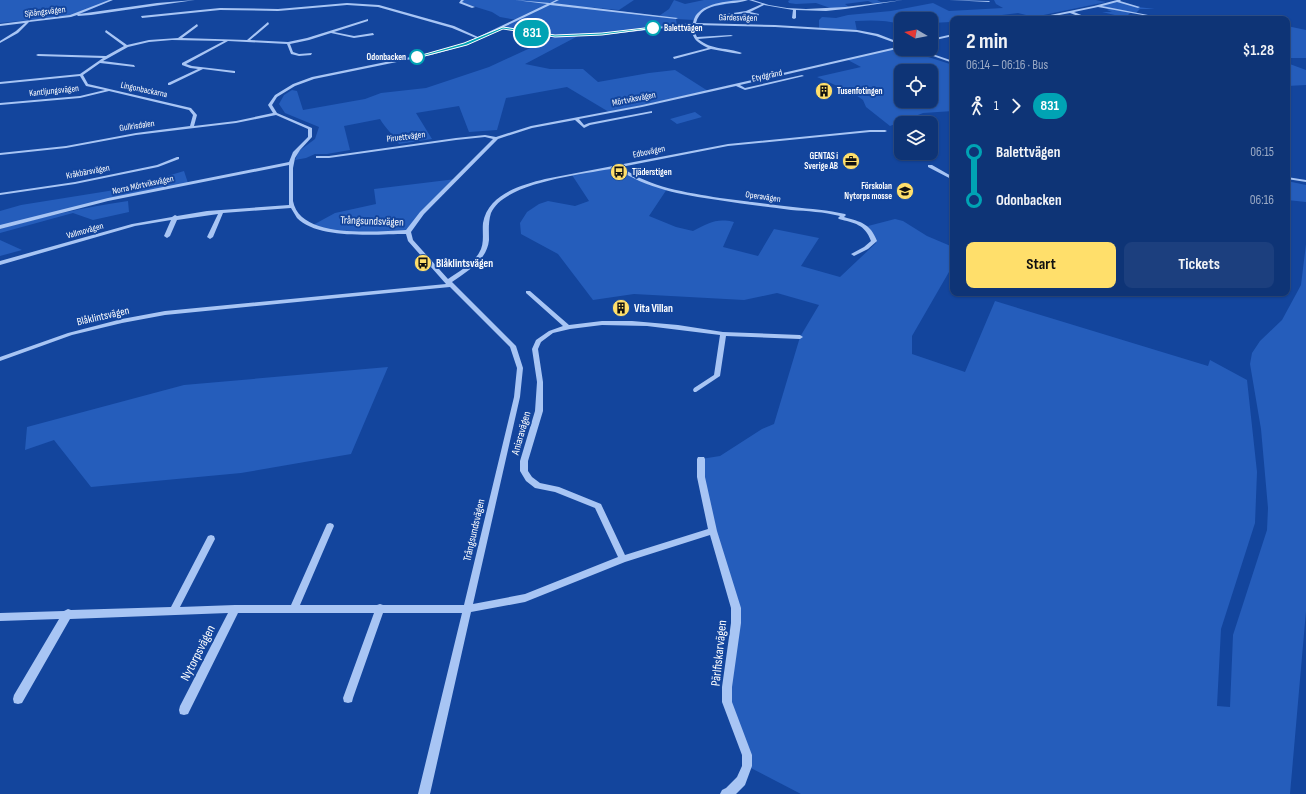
<!DOCTYPE html>
<meta charset="utf-8">
<style>
:root{--surface:#0e3476;--page:#1c3f7e;--text:#f1f3f6;--muted:#9baac5;--line:#2e4f88;--accent:#ffdf6b}
body{margin:0;font-family:"Sofia Sans Condensed",sans-serif;background:var(--page);color:var(--text);height:100vh;display:flex;flex-direction:column;font-size:15px;white-space:nowrap}
*{box-sizing:border-box;margin:0}
p{font-size:13px;color:var(--muted)}
.icon{flex:none;width:22px;height:22px;fill:none;stroke:currentColor;stroke-width:2;stroke-linecap:round;stroke-linejoin:round}
.map{position:relative;flex:1;overflow:hidden}
.drawer{position:absolute;left:950px;top:16px;width:340px;height:280px;display:flex;flex-direction:column;background:var(--surface);border-radius:8px;box-shadow:0 1px 3px #0004,0 0 0 1px var(--line)}
.drawer>*{flex:none}
.badge{padding:0 8px;border-radius:13px;font-size:14px;line-height:26px}
.needle{width:26px;rotate:280deg}
.fabs{position:absolute;left:894px;top:12px;display:grid;gap:8px}
.fabs a{display:grid;place-items:center;width:44px;height:44px;border-radius:8px;background:var(--surface);box-shadow:0 1px 3px #0004,0 0 0 1px var(--line);font-size:20px}
.map>.badge{position:absolute;translate:-50% -50%;box-shadow:0 0 0 2px #fff}
.legs{display:flex;align-items:center;gap:6px;height:44px;padding:0 16px;font-size:13px}
.legs p{margin-inline-start:auto}
.head{display:flex;align-items:center;justify-content:space-between;height:68px;padding:0 16px}
h1{font-size:22px;font-weight:700;line-height:30px}
.action{display:flex;gap:8px;margin-top:auto;padding:8px 16px}
.action a{flex:1;height:46px;border-radius:8px;background:var(--accent);color:#111;font-size:16px;font-weight:700;line-height:46px;text-align:center}
.action a+a{background:var(--page);color:var(--text)}
ul{padding:0 16px;list-style:none}
li{display:flex;align-items:center;gap:14px;height:48px;font-size:15px}
li i{display:grid;place-items:center;width:6px;height:100%;margin:0 5px;background:currentColor}
li i::after{content:'';width:10px;height:10px;margin:-5px;border:3px solid;border-radius:50%;background:var(--surface)}
li p{margin-inline-start:auto}
li:first-child i{background:linear-gradient(#0000 50%,currentColor 0)}
li:last-child i{background:linear-gradient(currentColor 50%,#0000 0)}
.map>svg:first-child{display:block}
.green{fill:#255dbb;fill-rule:evenodd}
.lines{fill:none;stroke-linecap:round;stroke-linejoin:round}
.minor{fill:#a8c5f4;fill-rule:evenodd}
.line-1{fill:#00a3b4;stroke:#fff}
.stop-1-dot{fill:#fff;stroke:#00a3b4;stroke-width:2}
.labels{text-anchor:middle;dominant-baseline:central;stroke-width:4;stroke-linejoin:round;paint-order:stroke}
.far-street-label{font-size:9px;fill:#fff;stroke:#13459d}
.far-stop-label{font-size:9px;font-weight:bold;fill:#fff;stroke:#13459d;text-anchor:start}
.far-poi-label{font-size:9px;font-weight:bold;fill:#fff;stroke:#13459d;text-anchor:start}
.street-label{font-size:11px;fill:#fff;stroke:#13459d}
.poi-label{font-size:11px;font-weight:bold;fill:#fff;stroke:#13459d;text-anchor:start}
.near-street-label{font-size:13px;fill:#fff;stroke:#13459d}
</style>
<div class="map">
<svg width="1306" height="794" viewBox="0 0 1306 794">
<rect width="100%" height="100%" fill="#13459d"/>
<path class="green" d="M0,0H112L78,15L0,23Z
M463,0H634L619,10L586,7L659,16L669,9L674,0L685,4L704,0H747L707,8L694,20L676,19L677,26L578,36L525,64L550,69H583L598,82L649,73L675,70L708,91L609,112L567,87L506,98L497,130L469,132L459,106L416,113L432,139L399,144C393,134 385,128 380,119L344,126L350,150L327,154H315L306,158L295,160L299,151L315,139L319,127L285,113L279,104L284,95L292,90L297,91L303,110L365,99L381,93L426,88L489,67L554,37L503,28L517,20L500,17L492,12L460,2Z
M790,0H877L883,3L875,4L868,1L845,4L849,7L833,9L816,3L796,4L789,3L788,1Z
M994,0H1096L1106,2L1034,17L1018,13L970,19H953V22H951L931,23V19H901V24C886,20 871,20 855,21L857,31L819,28V20L822,17L836,18L848,15L891,11L933,3L949,11L1003,8L996,4Z
M1117,1L1138,7L1155,9H1140L1136,13L1131,12L1128,15L1119,16L1102,12H1112L1107,10L1109,9L1099,6Z
M1287,26L1306,30V58H1288L1287,59Z
M897,48L904,51L901,49H911L926,54H919L953,65V111L923,113L890,126L866,107L863,100L853,93L817,77L861,67L846,59ZM901,71H931V101H901Z
M1287,63L1306,70V85L1287,86Z
M695,112L702,117L677,124L670,119Z
M617,166L627,174L667,189L649,216L676,227L693,231C709,223 716,218 734,222L723,247L758,256L774,229L819,238L801,266L840,277L876,243L874,235L868,226L895,219L903,221L927,236L953,247V265L912,336V354L965,372L995,301L1208,366L1210,360L1247,380L1257,472L1255,523L1221,629L1217,706L1230,707L1233,635L1267,530L1268,508L1261,429L1250,364L1252,353L1260,341L1282,320L1301,285L1306,244V611L1290,794H801L747,766L727,702L736,623L713,531L701,459L720,456L762,429L774,424L800,337L819,305L777,293L744,300L634,294L593,300L558,254L521,234L520,223L527,212L539,204L548,201L575,206L589,201L572,175Z
M184,171L188,183L118,198L0,227V211L21,205L127,188Z
M456,179L408,232C377,232 341,238 313,225L335,213L376,204L374,189Z
M1287,181L1306,185V202L1287,200Z
M128,201L129,212L93,220L73,213L0,233V229C42,217 85,207 128,201Z
M0,240L22,250L0,256Z
M388,367L351,454L241,473L91,487L54,440L25,450L27,427L184,385Z"/>
<g class="lines">
<path class="minor" d="M109,0H113L79,14L157,3L195,0L91,15L78,16L77,15L71,17L29,22L18,33L0,43V41L16,31L25,23L0,26V24L70,15Z
M461,0H464L462,2L475,7L472,8L459,3Z
M515,0L550,3L556,0H559L553,3L678,18L676,19L550,5L504,27L555,35L602,33L693,23C694,19 695,15 699,12C709,2 735,0 748,0C732,6 702,0 696,23L775,25L857,30L878,34L901,43V45L876,36L857,32L775,27L696,25L695,33L697,37L731,35L733,36L698,39C713,51 727,47 742,53L740,54L733,53L711,49L674,59L673,57L708,48C696,42 691,38 692,25L602,35L555,37L502,28L467,45L431,55L314,79L295,86L277,97L272,105L277,113L312,128V137L300,150L295,158L293,168V201C300,240 378,231 406,230L420,212L493,139L485,137L456,140L329,158H316V156H329L456,138L485,135L496,137L531,126L642,105L901,46V48L740,85L745,88L802,75L804,76L745,90L736,86L642,107L579,119L584,125L589,123L652,111V113H651L590,125L584,128L575,120L532,128L498,139L424,214L411,232L413,240L448,279C459,271 472,265 479,253C485,243 482,234 483,223C488,194 521,185 545,179L728,144L870,130H885L887,131L885,132H870L728,146L621,167C651,188 685,192 720,198C744,201 769,204 793,207C811,209 828,210 845,214L846,215L844,217C861,222 870,223 877,241L868,249L854,256L851,254L864,247L871,241C865,224 854,223 839,219L838,218L840,216C824,212 807,211 791,210C767,207 742,204 718,200C682,195 647,189 616,168C585,174 504,182 491,213C488,223 489,231 489,240C487,261 466,272 452,282L516,346L523,368L520,397L473,604L525,594L618,557L595,508L555,492L535,488L526,481L520,471V461L535,411L537,382L532,349L536,340L549,331L563,326L526,293V291H530L569,325L602,321H632L678,325L723,332L800,335L803,337L800,339L726,336L720,376L696,392H694L693,390L694,388L714,375L720,335L647,326L602,325L570,329L553,333L541,342L538,349L543,382V411L528,461V471L532,477L540,483L559,487L601,504L625,555L708,529L697,477V459L698,457H704L705,459V477L717,531L741,608V623L732,687V702L752,755V766L745,785L736,794H720L722,790L726,788L737,777L742,766V755L722,702V687L731,623V608L710,535L625,562L525,602L471,612L430,794H418L462,613H383L353,698L352,702L348,703L344,702L343,698L374,613H238L188,714L184,715L180,714L179,710L180,706L228,613L70,619L22,703L18,704L14,703L13,699L14,695L59,619L0,621V613L64,611L68,609L71,610L171,607L208,536L211,535L214,536L215,539L180,607L235,605H291L326,526L327,524L330,523L333,524L334,526L300,605H377L380,604L383,605H464L514,397L517,368L510,347L450,287L165,315L122,323L72,335L0,361V357L68,333L122,319L165,311L446,284L408,241L406,234C378,234 318,240 297,218C295,215 293,211 291,208L223,213L213,237L210,239L207,237L218,214L177,220L170,236L167,238L164,236L171,220L135,226L0,265V261L132,224L172,217L175,215L177,216L207,211L289,205V165L108,201L0,229V225L108,198L289,162L293,152L308,137V129L276,115L236,123L136,135L66,148L0,155V153L66,146L136,133L190,126L193,115L189,110L109,91L80,98L0,105V103L80,96L105,90L86,86L80,76L0,84V82L80,74L103,58L38,56L36,55L38,54L106,56L124,46L105,32L106,30L127,45L149,40L178,38L197,24L198,26L182,38L247,40L268,22L269,24L250,40L288,42L307,38L368,19V21L334,32L354,36L373,33L374,35L354,38L331,33L309,40L290,44L293,52L299,54L312,53L311,55L299,56L291,54L287,44L228,41L186,64L192,66L235,71V73H234L203,69L170,85H168V83L198,69L190,68L182,65V63L224,41L172,40L149,42L128,47L103,61L134,65L135,67L100,63L83,75L88,84L191,108L197,115L194,126L236,121L273,113L268,105L275,95L293,84L312,77L430,53L465,43L476,38L452,28L378,7L347,5L278,11L220,10L142,18L141,16L220,8L278,9L347,3L379,5L454,26L478,37L547,4Z
M749,0H753L769,5L787,8L806,9L845,7L903,0L845,9L826,11L796,10V18L794,19L792,18L793,10L764,5L750,12L759,14L758,16L747,13L729,15L727,14L746,11L762,4Z
M949,0L990,1L989,2Z
M1117,0H1121L1120,1L1140,7L1138,8L1117,2L1102,6L1148,15L1200,19H1174L1148,16L1098,7L1074,12L1091,19H1086L1070,13L1038,19H1031L1094,6Z
M953,34V36L931,41V39Z
M913,49H918L953,61V63Z
M177,157H179V159L158,167L75,184L0,195V193L75,182L157,165Z
M928,165H932L953,177V180L928,167Z
M1287,177L1306,180V182L1287,179Z"/>
</g>
<path class="line-1" d="M503,27L555,35L602,33L653,27L655,28L602,35L555,37L503,29L467,45L417,58L415,57L464,43Z"/>
<defs>
<symbol id="building-disc" viewBox="-11 -11 22 22"><circle r="9.5" fill="#ffdf6b" stroke="#13459d"/><path d="M-4-6H4V6H1V3H-1V6H-4ZM-2.5-4.3h1.7v1.8h-1.7ZM.8-4.3h1.7v1.8H.8ZM-2.5-1h1.7V.8h-1.7ZM.8-1h1.7V.8H.8Z" fill="#111"/></symbol>
<symbol id="office-disc" viewBox="-11 -11 22 22"><circle r="9.5" fill="#ffdf6b" stroke="#13459d"/><path d="M-6-3h4V-5.5h4V-3h4V5H-6ZM-1-4.5V-3h2v-1.5ZM-6 0V1H6V0Z" fill="#111"/></symbol>
<symbol id="bus-disc" viewBox="-11 -11 22 22"><circle r="9.5" fill="#ffdf6b" stroke="#13459d"/><path d="M-5-6H5V4H4V6H2V4H-2V6H-4V4H-5ZM-3.5-4V0h7V-4ZM-3.5 1.2v1.5H-2V1.2ZM2 1.2v1.5H3.5V1.2Z" fill="#111"/></symbol>
<symbol id="school-disc" viewBox="-11 -11 22 22"><circle r="9.5" fill="#ffdf6b" stroke="#13459d"/><path d="M0-5L7-2L0 1L-7-2ZM-4 1L0 2.5L4 1V4Q0 6-4 4Z" fill="#111"/></symbol>
</defs>
<g fill-rule="evenodd">
<use href="#building-disc" x="814" y="81" width="20" height="20"/>
<use href="#office-disc" x="841" y="151" width="20" height="20"/>
<use href="#bus-disc" x="609" y="162" width="20" height="20"/>
<use href="#school-disc" x="895" y="181" width="20" height="20"/>
<use href="#bus-disc" x="413" y="253" width="20" height="20"/>
<use href="#building-disc" x="611" y="298" width="20" height="20"/>
</g>
<g class="stop-1-dot">
<circle cx="653" cy="28" r="7"/>
<circle cx="417" cy="57" r="7"/>
</g>
<g class="labels">
<g class="far-street-label">
<text transform="translate(45 12) rotate(-7)">Sjöängsvägen</text>
<text transform="translate(738 18) rotate(1)">Gärdesvägen</text>
<text transform="translate(767 76) rotate(-12)">Etydgränd</text>
<text transform="translate(144 90) rotate(12)">Lingonbackarna</text>
<text transform="translate(54 91) rotate(-6)">Kantljungsvägen</text>
<text transform="translate(634 99) rotate(-11)">Mörtviksvägen</text>
<text transform="translate(137 126) rotate(-8)">Gullrisdalen</text>
<text transform="translate(406 137) rotate(-7)">Piruettvägen</text>
<text transform="translate(649 152) rotate(-12)">Edbovägen</text>
<text transform="translate(88 172) rotate(-11)">Kråkbärsvägen</text>
<text transform="translate(143 185) rotate(-12)">Norra Mörtviksvägen</text>
<text transform="translate(763 197) rotate(8)">Operavägen</text>
<text transform="translate(85 231) rotate(-16)">Vallmovägen</text>
</g>
<g class="far-stop-label">
<text x="664" y="28">Balettvägen</text>
<text x="406" y="57" text-anchor="end">Odonbacken</text>
</g>
<g class="far-poi-label">
<text x="837" y="91">Tusenfotingen</text>
<text x="838" y="156" text-anchor="end">GENTAS i<tspan x="838" dy="10">Sverige AB</tspan></text>
<text x="632" y="172">Tjäderstigen</text>
<text x="892" y="186" text-anchor="end">Förskolan<tspan x="892" dy="10">Nytorps mosse</tspan></text>
</g>
<g class="street-label">
<text transform="translate(372 221) rotate(2)">Trångsundsvägen</text>
<text transform="translate(103 316) rotate(-13)">Blåklintsvägen</text>
<text transform="translate(521 433) rotate(-74)">Aniaravägen</text>
<text transform="translate(474 530) rotate(-77)">Trångsundsvägen</text>
</g>
<g class="poi-label">
<text x="436" y="263">Blåklintsvägen</text>
<text x="634" y="308">Vita Villan</text>
</g>
<g class="near-street-label">
<text transform="translate(198 653) rotate(-63)">Nytorpsvägen</text>
<text transform="translate(719 653) rotate(-84)">Pärlfiskarvägen</text>
</g>
</g>
</svg>
<div class="fabs">
<a><svg class="needle" viewBox="-14 -14 28 28"><path d="M0-13l5 13h-10z" fill="#e53935"/><path d="M0 13l5-13h-10z" fill="#9baac5"/></svg></a>
<a><svg class="icon" aria-label="locate" viewBox="0 0 24 24"><circle cx="12" cy="12" r="6"/><path d="M12 2v4M12 18v4M2 12h4M18 12h4"/></svg></a>
<a><svg class="icon" aria-label="layers" viewBox="0 0 24 24"><path d="M12 4l9 5-9 5-9-5zM3 14l9 5 9-5"/></svg></a>
</div>
<b class="badge" style="left:532px;top:33px;background:#00a3b4;color:#fff">831</b>
<section class="drawer">
<div class="head"><div><h1>2 min</h1><p>06:14 – 06:16 · Bus</p></div><b>$1.28</b></div>
<div class="legs"><svg class="icon" aria-label="walk" viewBox="0 0 24 24"><circle cx="13" cy="4" r="2"/><path d="M13 8l-2 6 4 7M11 14l-3 7M7 12l3-4h3l4 4"/></svg>1<svg class="icon" aria-label="forward" viewBox="0 0 24 24"><path d="M9 5l7 7-7 7"/></svg><b class="badge" style="background:#00a3b4;color:#fff">831</b></div>
<ul>
<li><i style="color:#00a3b4"></i><b>Balettvägen</b><p>06:15</p></li>
<li><i style="color:#00a3b4"></i><b>Odonbacken</b><p>06:16</p></li>
</ul>
<div class="action"><a>Start</a><a>Tickets</a></div>
</section>
</div>
